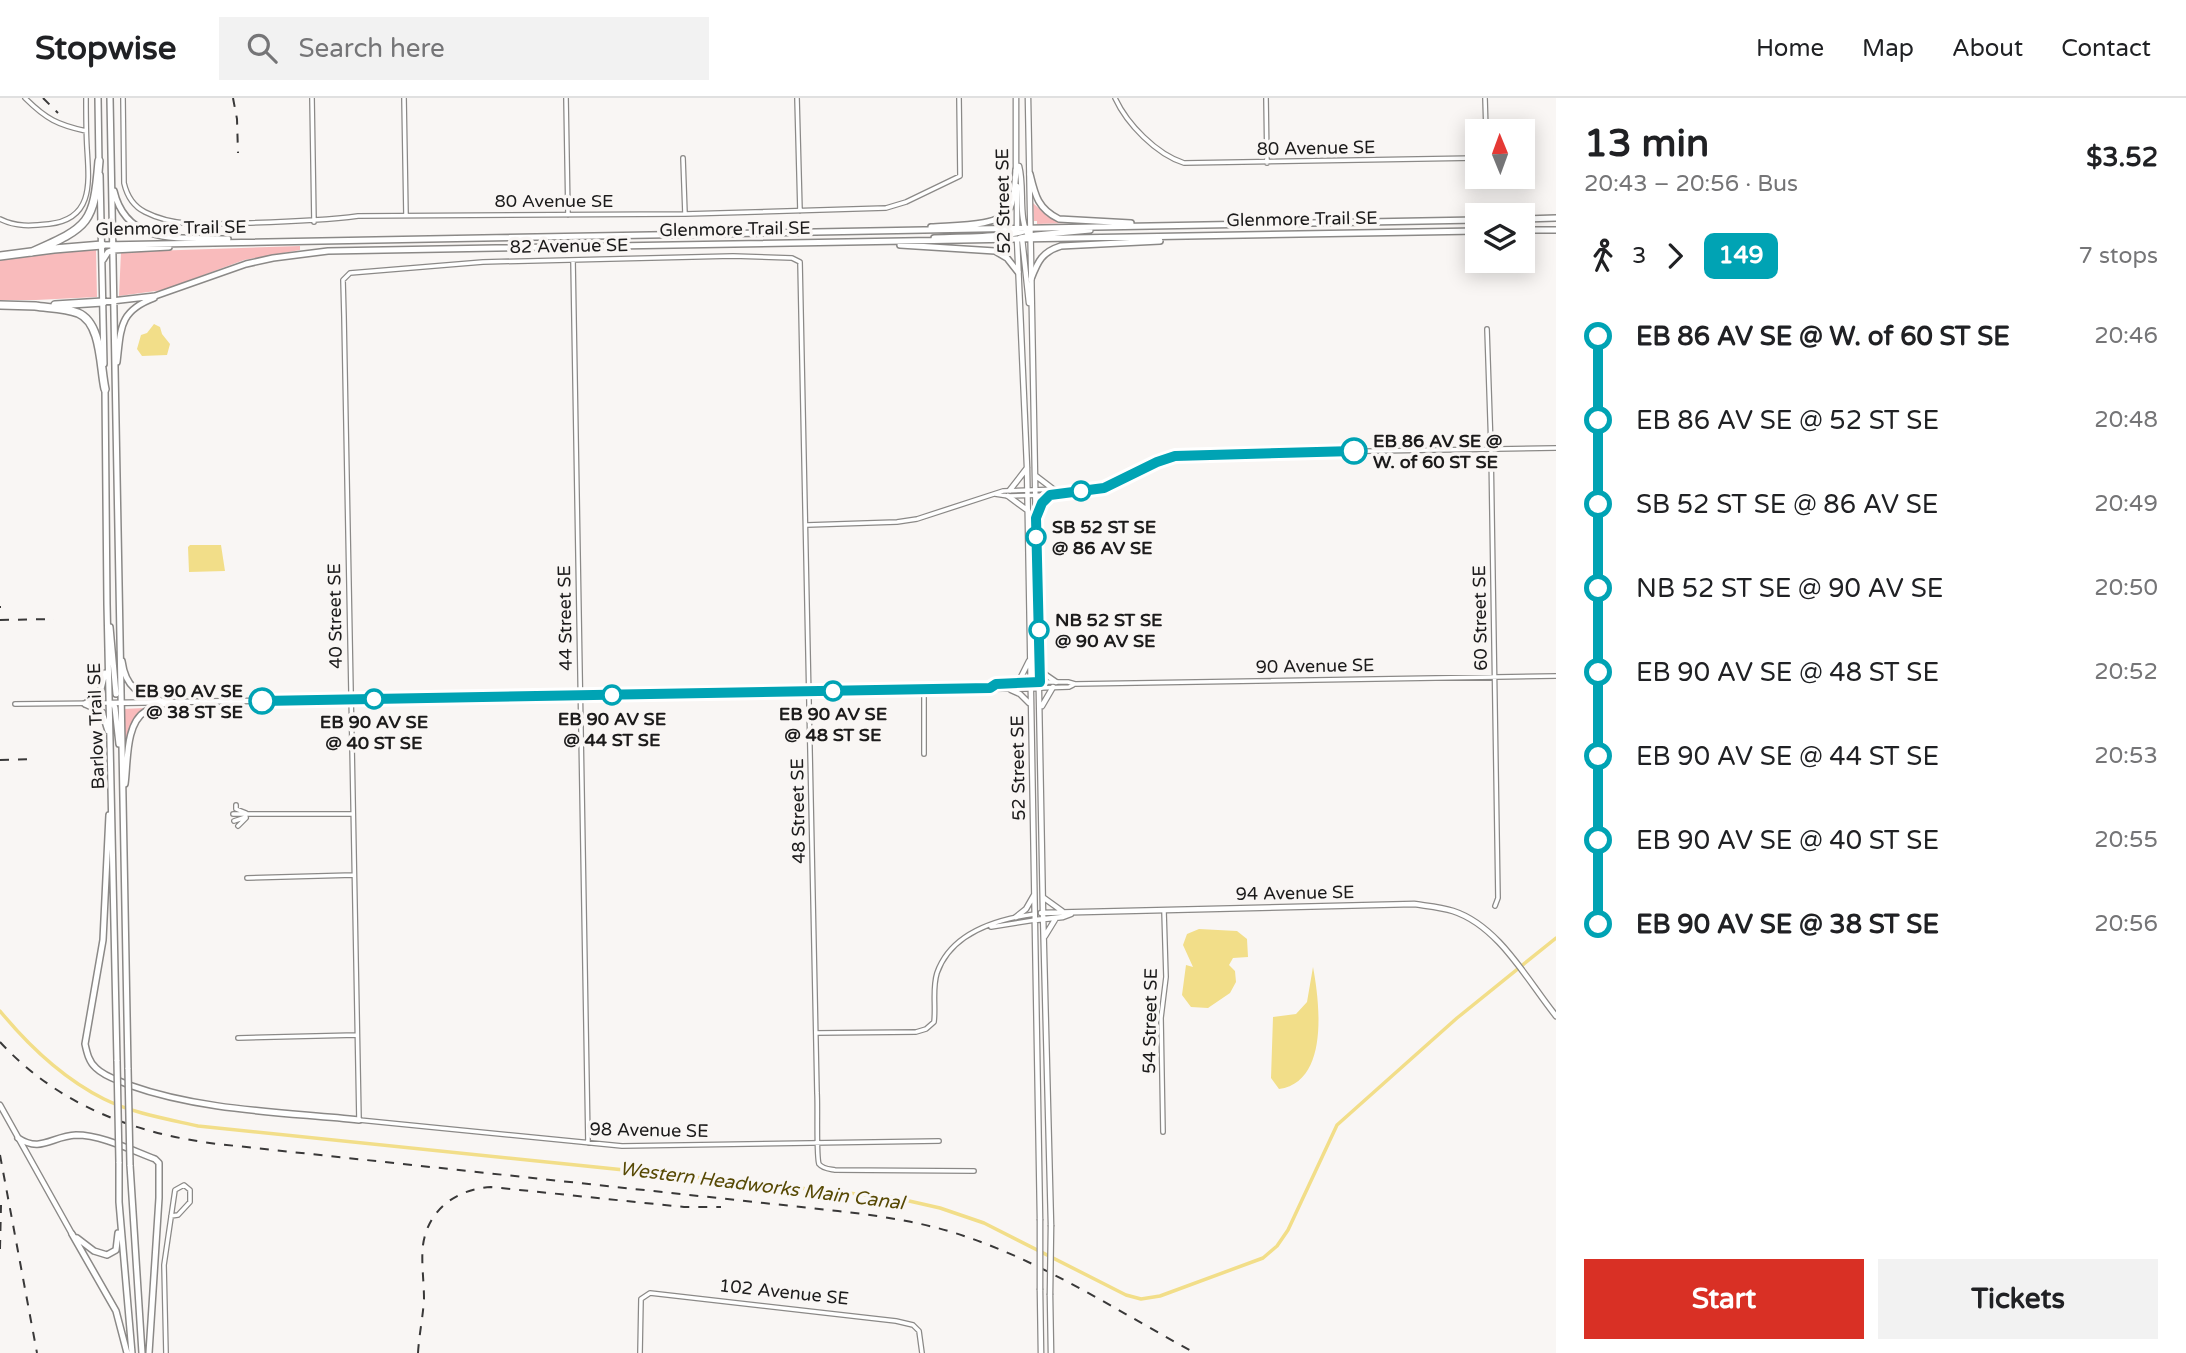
<!DOCTYPE html>
<meta charset="utf-8">
<style>
:root{--surface:#fff;--page:#f2f2f2;--text:#202124;--muted:#757577;--line:#e0e0e0;--accent:#d93025}
body{margin:0;font-family:"Varela Round",sans-serif;background:var(--page);color:var(--text);height:100vh;display:flex;flex-direction:column;font-size:26px;white-space:nowrap}
*{box-sizing:border-box;margin:0}
p{font-size:23px;color:var(--muted)}
.icon{flex:none;width:38px;height:38px;fill:none;stroke:currentColor;stroke-width:2;stroke-linecap:round;stroke-linejoin:round}
.map{position:relative;flex:1;overflow:hidden}
.details{display:flex;flex-direction:column;background:var(--surface);width:630px}
.details>*{flex:none}
.badge{padding:0 14px;border-radius:10px;font-size:24px;line-height:46px}
.needle{width:46px;rotate:359deg}
.buttons{position:absolute;left:1465px;top:21px;display:grid;gap:14px}
.buttons a{display:grid;place-items:center;width:70px;height:70px;border-radius:0px;background:var(--surface);box-shadow:0 4px 18px #0003;font-size:35px}
.map>.badge{position:absolute;translate:-50% -50%;box-shadow:0 0 0 4px #fff}
.legs{display:flex;align-items:center;gap:10px;height:77px;padding:0 28px;font-size:23px}
.legs p{margin-inline-start:auto}
.head{display:flex;align-items:center;justify-content:space-between;height:119px;padding:0 28px}
h1{font-size:38px;font-weight:700;line-height:52px}
.action{display:flex;gap:14px;margin-top:auto;padding:14px 28px}
.action a{flex:1;height:80px;border-radius:0px;background:var(--accent);color:#fff;font-size:28px;font-weight:700;line-height:80px;text-align:center}
.action a+a{background:var(--page);color:var(--text)}
ul{padding:0 28px;list-style:none}
li{display:flex;align-items:center;gap:24px;height:84px;font-size:26px}
li i{display:grid;place-items:center;width:10px;height:100%;margin:0 9px;background:currentColor}
li i::after{content:'';width:18px;height:18px;margin:-9px;border:5px solid;border-radius:50%;background:var(--surface)}
li p{margin-inline-start:auto}
li:first-child i{background:linear-gradient(#0000 50%,currentColor 0)}
li:last-child i{background:linear-gradient(currentColor 50%,#0000 0)}
header{display:flex;align-items:center;gap:42px;box-sizing:border-box;height:98px;padding:0 35px;background:var(--surface);border-bottom:2px solid var(--line)}
header strong{font-size:33px}
nav{display:flex;gap:38px;margin-inline-start:auto;font-size:24px}
.search{width:490px;height:63px;background:var(--page);display:flex;align-items:center;gap:18px;box-sizing:border-box;padding:0 24px;border-radius:0px;color:var(--muted);font-size:26px}
main{display:flex;flex:1;min-height:0}
.map>svg:first-child{display:block}
.green{fill:#f9bbbc}
.water{fill:#f2de89}
.lines{fill:none;stroke-linecap:round;stroke-linejoin:round}
.canal{stroke:#f2de89;stroke-width:3.5}
.street-casing{stroke:#8b8987;stroke-width:6}
.secondary-casing{stroke:#8b8987;stroke-width:7}
.primary-casing{stroke:#8b8987;stroke-width:8}
.highway-casing{stroke:#8b8987;stroke-width:10}
.street{stroke:#fff;stroke-width:3.5}
.secondary{stroke:#fff;stroke-width:4.5}
.primary{stroke:#fff;stroke-width:5}
.highway{stroke:#fff;stroke-width:7}
.rail{stroke:#393838;stroke-width:2;stroke-dasharray:9 9;stroke-linecap:butt}
.secondary-bridge-casing{stroke:#8b8987;stroke-width:7;stroke-linecap:butt}
.primary-bridge-casing{stroke:#8b8987;stroke-width:8;stroke-linecap:butt}
.secondary-bridge{stroke:#fff;stroke-width:4.5}
.primary-bridge{stroke:#fff;stroke-width:5}
.line-1-casing{stroke:#fff;stroke-width:16}
.line-1{stroke:#00a3b4;stroke-width:10}
.stop-1-dot{fill:#fff;stroke:#00a3b4;stroke-width:3.5}
.labels{text-anchor:middle;dominant-baseline:central;stroke-width:7;stroke-linejoin:round;paint-order:stroke}
.street-label{font-size:18px;fill:#1c1b1b;stroke:#f9f6f4}
.stop-label{font-size:18px;font-weight:bold;fill:#1c1b1b;stroke:#f9f6f4;text-anchor:start}
.water-label{font-size:19px;font-style:italic;fill:#574904;stroke:#f9f6f4}
</style>
<header>
<strong>Stopwise</strong>
<div class="search"><svg class="icon" aria-label="search" viewBox="0 0 24 24"><circle cx="10" cy="10" r="6"/><path d="M15 15l6 6"/></svg>Search here</div>
<nav><a>Home</a><a>Map</a><a>About</a><a>Contact</a></nav>
</header>
<main>
<div class="map">
<svg width="1556" height="1255" viewBox="0 0 1556 1255">
<rect width="100%" height="100%" fill="#f9f6f4"/>
<path class="green" d="M1033,105L1047,118L1068,125L1037,126V123H1034Z
M300,148V152L244,162L163,192L119,198L121,154Z
M96,152L97,199L36,202H0V162L49,155Z
M144,610L132,626L127,645H125L123,611Z"/>
<path class="water" d="M154,226L160,229L162,236L170,246L167,257L142,258L137,251L141,237L147,235Z
M190,447H221L225,473L189,474L188,449Z
M1199,831L1237,833L1247,841L1248,859L1233,860L1229,867L1235,873L1236,884L1230,895L1208,910L1191,909L1182,897L1186,867L1193,869L1183,847L1187,836Z
M1313,869C1320,906 1329,984 1279,991L1271,980L1273,919L1296,916L1307,904Z"/>
<g class="lines">
<path class="canal" d="M0,913C28,947 64,981 104,1001C132,1015 167,1021 198,1028L896,1100L940,1110L984,1125L1126,1197L1141,1201L1160,1198L1263,1160L1277,1148L1288,1132L1337,1027L1457,920L1556,840"/>
<defs>
<path id="street" d="M25,0C46,21 58,27 86,33
M123,0L124,85C127,98 133,108 145,114C176,130 212,126 245,125C283,124 320,123 358,118L685,116L886,110L906,104L960,78L959,0
M312,0L314,124
M404,0L406,117
M566,0L568,117
M797,0L800,113
M1115,0C1127,26 1156,56 1184,65L1477,60
M1266,0L1267,65
M1485,0L1486,33
M683,60L685,116
M0,121C16,129 31,128 49,126C94,121 89,84 87,50C86,33 86,17 86,0
M573,162L588,1045
M1487,231L1491,351L1498,800L1495,808
M995,396L1008,398L1050,397L1091,392L1117,385L1157,364L1175,358L1196,356L1556,350
M807,427L897,424L917,421L1003,393L1061,391L1069,393
M1041,584H1068L1075,586L1556,578
M1040,590L1069,589L1073,587
M924,591V656
M15,606L108,605
M236,707V711L246,715
M233,716H353
M234,723L246,719
M238,728L246,720
M247,780L354,777
M991,829L1035,822
M816,935L916,934L926,931L934,924C936,908 932,891 937,875C951,835 997,821 1035,816
M238,940L357,937
M1163,1034L1161,920L1166,879L1164,813
M939,1043L622,1048L359,1022L344,219L343,182L350,175L483,164L733,158L792,160L800,164L817,995C818,1007 816,1059 819,1066C823,1071 830,1071 835,1072L974,1073
M166,1255L164,1167L175,1092L184,1087L190,1092V1104L178,1117L171,1118
M640,1255L641,1201L650,1195L896,1223L913,1227L919,1233L922,1255"/>
<path id="secondary" d="M1016,0V73
M1028,0L1043,815L1051,1127
M1019,68C1025,91 1017,121 1030,141
M1017,88V132
M1022,140L1029,205
M1017,141L1027,369L1040,1121
M1036,378L1053,391
M1010,392L1027,370
M1008,398L1027,412
M1038,416L1044,402L1050,397
M1040,573L1056,584
M1015,584L1021,579L1029,563
M991,590L996,586L1040,584
M1011,592L1020,596L1029,605
M110,605L1040,590
M1042,608L1053,589
M1044,800L1062,813
M1041,815L1414,806C1427,808 1441,809 1453,813C1499,828 1527,882 1556,918
M1016,819L1026,811L1034,797
M1035,822L1063,819L1071,816
M1045,838L1056,820
M0,1007L72,1136
M1040,1192L1041,1255
M1050,1197L1051,1255"/>
<path id="primary" d="M98,0L99,67
M110,0L128,971
M1030,76C1035,97 1038,111 1059,121L1131,125
M100,77L104,266
M114,93C127,149 183,139 228,141
M1522,121L1556,120
M931,129C951,127 1000,130 1010,110C1015,99 1015,84 1016,72
M1522,132H1556
M934,140C953,139 1018,140 1030,130
M1020,140L1036,137L1090,132
M102,147L1477,122
M900,147L995,153L1007,160L1018,174
M103,162L108,154L113,152L169,149
M1031,181C1038,163 1042,154 1061,148L1160,143
M103,204L155,198L246,166L273,160L328,153L1477,133
M117,264C121,230 119,213 154,200
M105,290L107,506L117,963
M110,529L116,596
M122,563C126,593 141,596 167,605
M109,605L114,607L115,610L119,646
M85,606L100,595L105,575
M85,606L102,614L108,633
M125,686C128,665 125,625 146,613C152,609 160,607 167,605
M109,717L103,842L85,946C87,955 89,964 96,970C105,979 118,982 129,987C202,1013 283,1014 359,1022
M18,1040C41,1055 52,1038 76,1037C102,1037 131,1052 155,1061L159,1065V1100L149,1255
M119,1064V1104L132,1255
M130,1067L142,1255
M72,1136L116,1213L127,1255
M77,1140L94,1153L107,1157L116,1152L118,1135"/>
<path id="highway" d="M32,154C89,129 94,126 99,63
M0,158L54,151L102,147
M0,207L36,208
M55,207L103,204
M35,208C49,210 65,210 78,215C102,225 100,269 105,291"/>
</defs>
<use href="#street" class="street-casing"/>
<use href="#secondary" class="secondary-casing"/>
<use href="#primary" class="primary-casing"/>
<use href="#highway" class="highway-casing"/>
<use href="#street" class="street"/>
<use href="#secondary" class="secondary"/>
<use href="#primary" class="primary"/>
<use href="#highway" class="highway"/>
<path class="rail" d="M43,0L58,15
M233,0L237,21L238,55
M0,509H1
M0,522L54,521
M0,662L33,661
M0,944C58,1007 135,1036 218,1046L838,1113C881,1118 923,1124 964,1138C1043,1164 1121,1215 1195,1255
M0,1057L37,1255
M0,1151L1,1107
M418,1255C419,1237 423,1219 424,1201C424,1183 421,1164 423,1147C428,1111 457,1091 491,1089L684,1109H721"/>
<defs>
<path id="secondary-bridge" d="M1040,1192V1121
M1050,1197L1051,1127"/>
<path id="primary-bridge" d="M117,963L119,1064
M128,971L130,1067"/>
</defs>
<use href="#secondary-bridge" class="secondary-bridge-casing"/>
<use href="#primary-bridge" class="primary-bridge-casing"/>
<use href="#secondary-bridge" class="secondary-bridge"/>
<use href="#primary-bridge" class="primary-bridge"/>
</g>
<g class="lines">
<defs>
<path id="line-1" d="M262,603L990,590L996,586L1040,584L1036,420L1042,405L1050,397L1104,390L1157,364L1175,358L1354,353"/>
</defs>
<use href="#line-1" class="line-1-casing"/>
<use href="#line-1" class="line-1"/>
</g>
<g class="stop-1-dot">
<circle cx="1354" cy="353" r="12"/>
<circle cx="1081" cy="393" r="9"/>
<circle cx="1036" cy="439" r="9"/>
<circle cx="1039" cy="532" r="9"/>
<circle cx="833" cy="593" r="9"/>
<circle cx="612" cy="597" r="9"/>
<circle cx="374" cy="601" r="9"/>
<circle cx="262" cy="603" r="12"/>
</g>
<g class="labels">
<g class="street-label">
<text transform="translate(1316 50) rotate(-1)">80 Avenue SE</text>
<text x="554" y="103">80 Avenue SE</text>
<text transform="translate(1003 103) rotate(-91)">52 Street SE</text>
<text transform="translate(1302 121) rotate(-1)">Glenmore Trail SE</text>
<text transform="translate(171 130) rotate(-1)">Glenmore Trail SE</text>
<text transform="translate(735 131) rotate(-1)">Glenmore Trail SE</text>
<text transform="translate(569 148) rotate(-1)">82 Avenue SE</text>
<text transform="translate(335 518) rotate(-91)">40 Street SE</text>
<text transform="translate(565 520) rotate(-91)">44 Street SE</text>
<text transform="translate(1480 520) rotate(-91)">60 Street SE</text>
<text transform="translate(1315 568) rotate(-1)">90 Avenue SE</text>
<text transform="translate(96 628) rotate(-92)">Barlow Trail SE</text>
<text transform="translate(1018 670) rotate(-91)">52 Street SE</text>
<text transform="translate(798 713) rotate(-91)">48 Street SE</text>
<text transform="translate(1295 795) rotate(-1)">94 Avenue SE</text>
<text transform="translate(1150 923) rotate(-89)">54 Street SE</text>
<text transform="translate(649 1032) rotate(1)">98 Avenue SE</text>
<text transform="translate(784 1194) rotate(6)">102 Avenue SE</text>
</g>
<g class="stop-label">
<text x="1373" y="343">EB 86 AV SE @<tspan x="1373" dy="21">W. of 60 ST SE</tspan></text>
<text x="1052" y="429">SB 52 ST SE<tspan x="1052" dy="21">@ 86 AV SE</tspan></text>
<text x="1055" y="522">NB 52 ST SE<tspan x="1055" dy="21">@ 90 AV SE</tspan></text>
<text x="243" y="593" text-anchor="end">EB 90 AV SE<tspan x="243" dy="21">@ 38 ST SE</tspan></text>
<text x="833" y="616" text-anchor="middle">EB 90 AV SE<tspan x="833" dy="21">@ 48 ST SE</tspan></text>
<text x="612" y="621" text-anchor="middle">EB 90 AV SE<tspan x="612" dy="21">@ 44 ST SE</tspan></text>
<text x="374" y="624" text-anchor="middle">EB 90 AV SE<tspan x="374" dy="21">@ 40 ST SE</tspan></text>
</g>
<g class="water-label">
<text transform="translate(762 1088) rotate(7)">Western Headworks Main Canal</text>
</g>
</g>
</svg>
<div class="buttons">
<a><svg class="needle" viewBox="-14 -14 28 28"><path d="M0-13l5 13h-10z" fill="#e53935"/><path d="M0 13l5-13h-10z" fill="#757577"/></svg></a>
<a><svg class="icon" aria-label="layers" viewBox="0 0 24 24"><path d="M12 4l9 5-9 5-9-5zM3 14l9 5 9-5"/></svg></a>
</div>
</div>
<section class="details">
<div class="head"><div><h1>13 min</h1><p>20:43 – 20:56 · Bus</p></div><b>$3.52</b></div>
<div class="legs"><svg class="icon" aria-label="walk" viewBox="0 0 24 24"><circle cx="13" cy="4" r="2"/><path d="M13 8l-2 6 4 7M11 14l-3 7M7 12l3-4h3l4 4"/></svg>3<svg class="icon" aria-label="forward" viewBox="0 0 24 24"><path d="M9 5l7 7-7 7"/></svg><b class="badge" style="background:#00a3b4;color:#fff">149</b><p>7 stops</p></div>
<ul>
<li><i style="color:#00a3b4"></i><b>EB 86 AV SE @ W. of 60 ST SE</b><p>20:46</p></li>
<li><i style="color:#00a3b4"></i><span>EB 86 AV SE @ 52 ST SE</span><p>20:48</p></li>
<li><i style="color:#00a3b4"></i><span>SB 52 ST SE @ 86 AV SE</span><p>20:49</p></li>
<li><i style="color:#00a3b4"></i><span>NB 52 ST SE @ 90 AV SE</span><p>20:50</p></li>
<li><i style="color:#00a3b4"></i><span>EB 90 AV SE @ 48 ST SE</span><p>20:52</p></li>
<li><i style="color:#00a3b4"></i><span>EB 90 AV SE @ 44 ST SE</span><p>20:53</p></li>
<li><i style="color:#00a3b4"></i><span>EB 90 AV SE @ 40 ST SE</span><p>20:55</p></li>
<li><i style="color:#00a3b4"></i><b>EB 90 AV SE @ 38 ST SE</b><p>20:56</p></li>
</ul>
<div class="action"><a>Start</a><a>Tickets</a></div>
</section>
</main>
